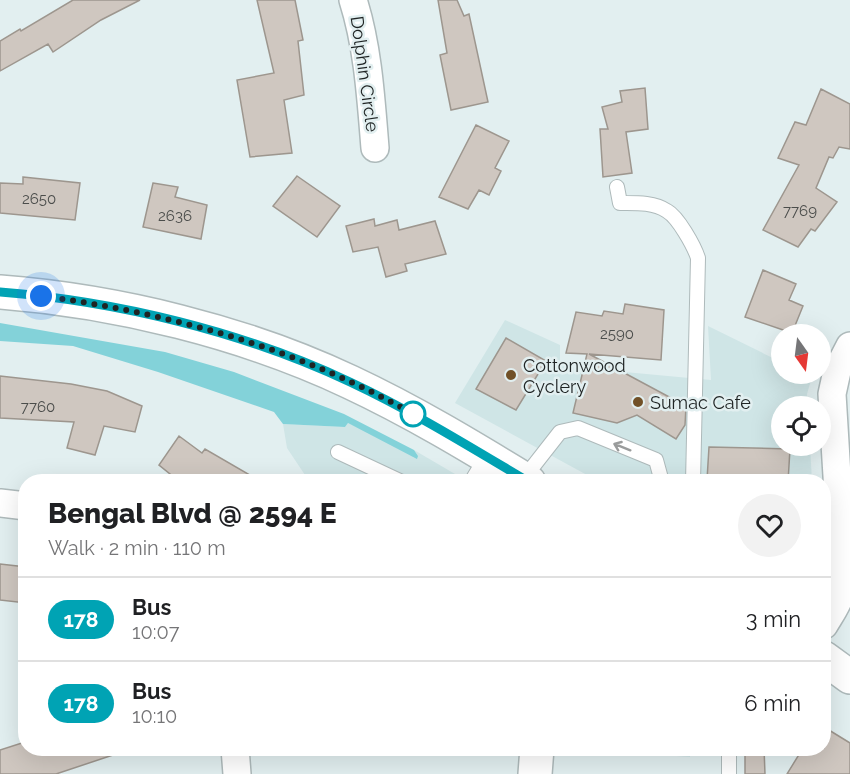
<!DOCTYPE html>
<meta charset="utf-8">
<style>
:root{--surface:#fff;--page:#f2f2f2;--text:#202124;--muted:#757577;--line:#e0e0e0}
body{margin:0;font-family:Raleway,sans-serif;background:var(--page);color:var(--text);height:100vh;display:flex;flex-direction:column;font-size:22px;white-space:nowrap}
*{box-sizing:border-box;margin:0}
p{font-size:20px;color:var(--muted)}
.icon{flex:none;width:33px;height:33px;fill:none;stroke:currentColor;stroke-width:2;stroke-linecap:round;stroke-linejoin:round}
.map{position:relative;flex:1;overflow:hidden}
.sheet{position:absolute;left:18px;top:474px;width:813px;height:282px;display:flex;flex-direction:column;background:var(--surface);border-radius:24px;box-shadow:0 6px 24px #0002}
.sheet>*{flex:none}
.badge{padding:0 12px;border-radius:20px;font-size:21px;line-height:39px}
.needle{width:39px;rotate:166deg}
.tools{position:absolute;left:771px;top:324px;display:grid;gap:12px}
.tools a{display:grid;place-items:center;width:60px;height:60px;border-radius:50%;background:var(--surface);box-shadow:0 6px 24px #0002;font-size:30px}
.you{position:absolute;width:30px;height:30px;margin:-15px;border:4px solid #fff;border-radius:50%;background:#1a73e8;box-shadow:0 0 0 9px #1a73e833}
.map>.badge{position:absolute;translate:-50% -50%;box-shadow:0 0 0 3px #fff}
.round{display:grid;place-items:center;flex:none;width:63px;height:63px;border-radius:32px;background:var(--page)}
.overview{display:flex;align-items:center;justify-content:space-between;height:102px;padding:0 30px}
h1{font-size:28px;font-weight:800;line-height:45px}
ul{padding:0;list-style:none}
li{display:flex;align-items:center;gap:18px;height:84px;padding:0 30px;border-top:2px solid var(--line)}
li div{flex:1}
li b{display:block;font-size:22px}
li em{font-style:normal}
li .badge{min-width:66px;font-weight:700;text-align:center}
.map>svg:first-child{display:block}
.built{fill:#cfe5e6}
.green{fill:#83d2d9}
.building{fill:#cfc7c0;stroke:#9d968e;stroke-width:1.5}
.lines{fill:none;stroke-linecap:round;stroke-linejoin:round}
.lane-casing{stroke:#aebabb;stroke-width:16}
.street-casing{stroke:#aebabb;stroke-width:30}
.secondary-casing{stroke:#aebabb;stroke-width:36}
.lane{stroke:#fff;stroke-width:14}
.street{stroke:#fff;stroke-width:27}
.secondary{stroke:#fff;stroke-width:33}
.oneway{stroke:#9a9c9c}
.line-casing{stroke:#fff;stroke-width:14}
.line{stroke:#00a3b4;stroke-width:9}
.walk{stroke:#1f2424;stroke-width:6;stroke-dasharray:0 10.8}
.poi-dot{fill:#715027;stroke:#e2eff0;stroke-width:2}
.stop-dot{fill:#fff;stroke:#00a3b4;stroke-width:3}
.labels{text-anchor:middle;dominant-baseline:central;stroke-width:5;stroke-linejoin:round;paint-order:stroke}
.number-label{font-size:15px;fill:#4b4d4b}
.street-label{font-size:18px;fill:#1f2424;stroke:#e2eff0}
.poi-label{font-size:18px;fill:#1f2424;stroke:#e2eff0;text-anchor:start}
</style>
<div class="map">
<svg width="850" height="774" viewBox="0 0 850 774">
<rect width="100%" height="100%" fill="#e2eff0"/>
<path class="built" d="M505,320L560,345V366L711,380L708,326L781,362L782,374H805L812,377L807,394L808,406H782V446H810L812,481H598L455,403Z
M348,423L418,456L414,450L467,481H309L287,448L283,424L345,427Z
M567,748H690V757Z"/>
<path class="green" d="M0,323L165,352L234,372L344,414L414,450L418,456L417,459L348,423L345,427L283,424L274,412L158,372L73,346L0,341Z"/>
<path class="building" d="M73,0H140L101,20L53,52L48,44L0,71V41L20,29L21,31Z
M257,0H295L303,40L298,41L304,95L284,100L292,153L250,157L237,80L274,73Z
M438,0H457L464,16L469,14L488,102L451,110L440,55L447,53Z
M645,88L648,129L626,132L632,173L603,177L600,129H608L602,107L622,102L620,91Z
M821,89L850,104V149L839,147L833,158L829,157L816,188L837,202L815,231L811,229L798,247L763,230L799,165L778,158L795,122L806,125Z
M476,125L509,141L495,168L501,171L489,195L479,190L468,209L439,197Z
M297,176L340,206L317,237L273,206Z
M23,177L80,183L75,220L0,213V183L23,184Z
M153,183L178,187L175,197L207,205L201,239L143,227Z
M374,219L375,226L397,220L399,230L435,221L446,254L405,264L407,271L386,277L378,247L353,252L346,226Z
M763,270L796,284L789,300L803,306L792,333L745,317Z
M625,304L664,310L661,360L589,354L686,406L685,425L676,439L637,415L617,423L573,413L587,354L566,353L576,312L602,316L604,311L623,314Z
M506,338L546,361L516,410L476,389Z
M0,376L71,384L107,391L142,406L135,432L104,426L95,455L67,448L74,422L0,418Z
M179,436L202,453L205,449L262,482H180L159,465Z
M709,447L790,449L788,482L707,480Z
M0,564L26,567V603L0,600Z
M824,727L850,743V774H787L803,748H824Z
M25,742L26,748H121L122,752L56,774H0V750Z
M745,748H764L765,774H745Z"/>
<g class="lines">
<defs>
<path id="lane" d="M617,187L620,203C635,203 654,202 667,211C678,217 694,246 698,258L693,482
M338,452L402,482
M524,478L560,432L578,428L656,460L662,482
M471,482L486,457
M729,748V774"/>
<path id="street" d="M353,0C368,47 371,99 375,148
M0,503L26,506
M824,625C836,605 842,599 843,574L832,394L837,371L850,346
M235,748L237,774"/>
<path id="secondary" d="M0,292C117,301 244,332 350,382C412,411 470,446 529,482
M824,658L850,677
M535,774L537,748"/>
</defs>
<use href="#lane" class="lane-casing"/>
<use href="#street" class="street-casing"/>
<use href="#secondary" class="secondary-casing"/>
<use href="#lane" class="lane"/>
<use href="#street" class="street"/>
<use href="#secondary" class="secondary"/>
</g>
<defs><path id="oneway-shaft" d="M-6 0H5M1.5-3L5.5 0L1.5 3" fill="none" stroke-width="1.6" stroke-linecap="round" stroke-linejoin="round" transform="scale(1.5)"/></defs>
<use class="oneway" href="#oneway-shaft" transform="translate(622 447) rotate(-158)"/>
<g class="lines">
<defs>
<path id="line" d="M0,292C117,301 244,332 350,382C412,411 470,447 529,482"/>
</defs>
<use href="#line" class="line-casing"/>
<use href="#line" class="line"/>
<path class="walk" d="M41,296C170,313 300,349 413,414"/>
</g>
<g class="poi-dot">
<circle cx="511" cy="375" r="6"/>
<circle cx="638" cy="402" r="6"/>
</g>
<circle class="stop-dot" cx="413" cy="414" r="12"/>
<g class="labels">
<g class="number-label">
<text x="39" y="199">2650</text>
<text x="800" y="211">7769</text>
<text x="175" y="216">2636</text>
<text x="617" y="334">2590</text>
<text x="38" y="407">7760</text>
</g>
<g class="street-label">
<text transform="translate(365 74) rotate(82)">Dolphin Circle</text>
</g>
<g class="poi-label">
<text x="523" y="365">Cottonwood<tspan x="523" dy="21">Cyclery</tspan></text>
<text x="650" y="402">Sumac Cafe</text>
</g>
</g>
</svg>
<div class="tools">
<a><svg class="needle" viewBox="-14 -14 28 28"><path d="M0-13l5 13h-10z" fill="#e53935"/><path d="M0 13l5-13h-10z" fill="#757577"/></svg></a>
<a><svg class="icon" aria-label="locate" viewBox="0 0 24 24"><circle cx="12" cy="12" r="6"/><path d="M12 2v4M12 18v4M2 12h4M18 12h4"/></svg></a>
</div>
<div class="you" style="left:41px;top:296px"></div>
<section class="sheet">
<div class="overview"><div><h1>Bengal Blvd @ 2594 E</h1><p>Walk · 2 min · 110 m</p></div><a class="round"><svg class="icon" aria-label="heart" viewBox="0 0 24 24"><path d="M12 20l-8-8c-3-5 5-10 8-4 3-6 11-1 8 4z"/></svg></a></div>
<ul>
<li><span class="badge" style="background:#00a3b4;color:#fff">178</span><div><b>Bus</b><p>10:07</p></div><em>3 min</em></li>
<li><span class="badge" style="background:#00a3b4;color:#fff">178</span><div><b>Bus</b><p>10:10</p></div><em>6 min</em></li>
</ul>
</section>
</div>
